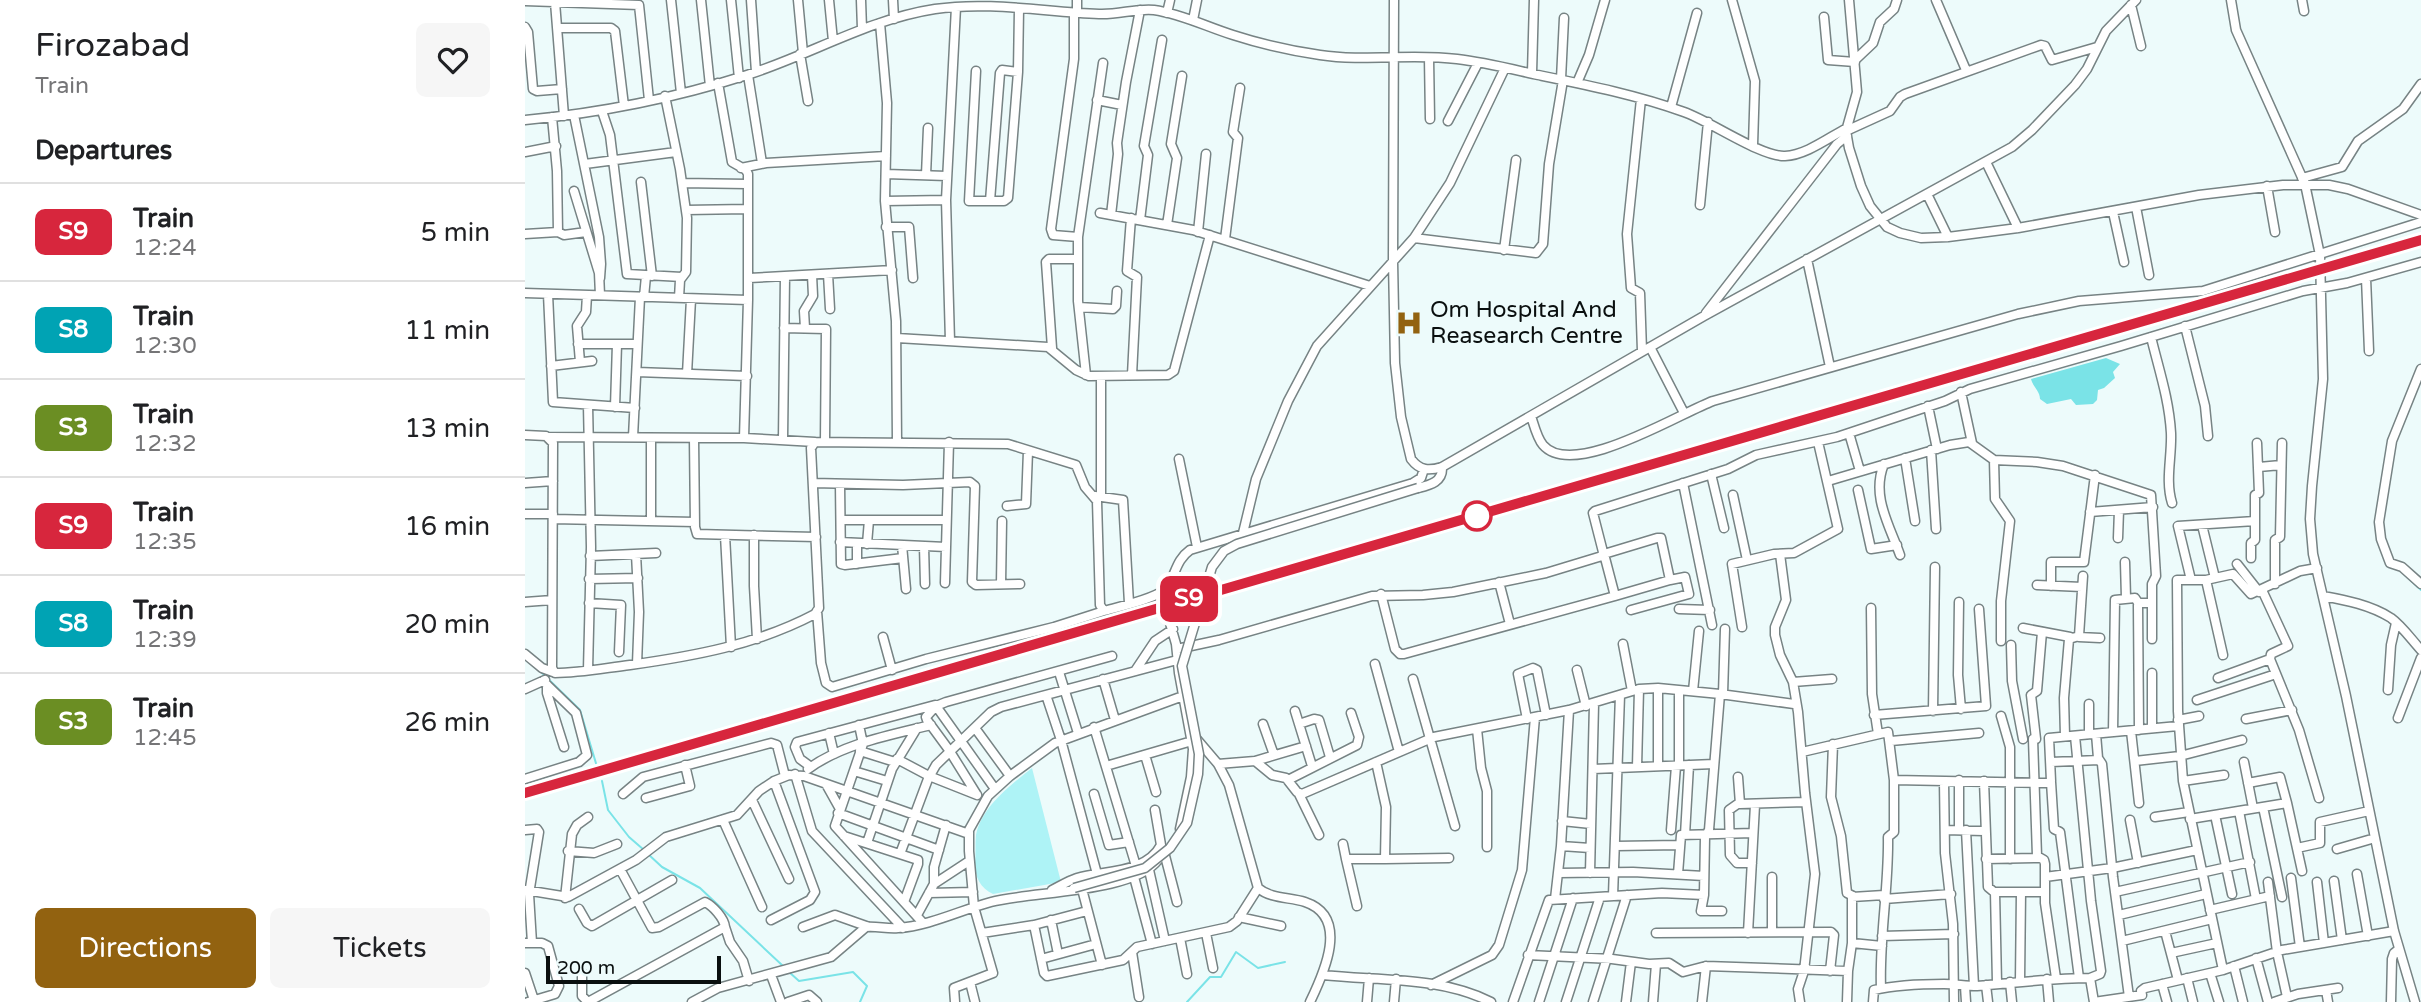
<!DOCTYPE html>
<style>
:root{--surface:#fff;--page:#f6f6f6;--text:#202124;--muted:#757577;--line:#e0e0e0;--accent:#926210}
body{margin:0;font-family:"Varela Round",sans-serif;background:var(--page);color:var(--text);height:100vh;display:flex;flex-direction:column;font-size:26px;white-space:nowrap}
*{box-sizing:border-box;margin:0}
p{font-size:23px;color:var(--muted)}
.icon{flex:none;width:38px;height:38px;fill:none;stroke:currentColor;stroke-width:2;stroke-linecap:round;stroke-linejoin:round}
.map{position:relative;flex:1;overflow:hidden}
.sheet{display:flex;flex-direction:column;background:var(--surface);width:525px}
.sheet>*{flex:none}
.badge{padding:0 14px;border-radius:10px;font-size:24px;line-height:46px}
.scale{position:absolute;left:21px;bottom:18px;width:175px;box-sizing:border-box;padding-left:7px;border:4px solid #0a0f0f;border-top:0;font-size:19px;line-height:24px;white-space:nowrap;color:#0a0f0f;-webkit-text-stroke:5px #edfbfb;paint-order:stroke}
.map>.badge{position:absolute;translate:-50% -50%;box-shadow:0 0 0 4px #fff}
h2{padding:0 35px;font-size:26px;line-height:63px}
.round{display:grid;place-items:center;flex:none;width:74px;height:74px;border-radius:10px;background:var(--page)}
.head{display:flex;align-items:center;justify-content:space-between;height:119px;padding:0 35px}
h1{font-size:33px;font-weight:600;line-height:52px}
.primary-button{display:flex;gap:14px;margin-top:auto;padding:14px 35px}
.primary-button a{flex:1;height:80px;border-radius:10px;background:var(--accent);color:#fff;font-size:28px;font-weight:600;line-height:80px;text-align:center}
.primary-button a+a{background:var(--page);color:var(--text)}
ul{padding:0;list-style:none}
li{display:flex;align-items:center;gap:21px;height:98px;padding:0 35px;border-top:2px solid var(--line)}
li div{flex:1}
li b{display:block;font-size:26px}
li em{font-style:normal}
li .badge{min-width:77px;font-weight:700;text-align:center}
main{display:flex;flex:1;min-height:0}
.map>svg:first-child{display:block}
.green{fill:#aef3f6}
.water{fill:#7ae3e7}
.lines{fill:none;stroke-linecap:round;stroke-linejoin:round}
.stream{stroke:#7ae3e7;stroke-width:2}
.minor-casing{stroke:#778384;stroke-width:11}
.minor{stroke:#fff;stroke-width:8}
.rail-casing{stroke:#727c7c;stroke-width:4.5}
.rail{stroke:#edfbfb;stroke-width:2;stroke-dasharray:5;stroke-linecap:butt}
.minor-bridge-casing{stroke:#778384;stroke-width:11;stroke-linecap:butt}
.minor-bridge{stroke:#fff;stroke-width:8}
.line-casing{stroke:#fff;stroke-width:16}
.line{stroke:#d7263d;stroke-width:10}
.stop-dot{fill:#fff;stroke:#d7263d;stroke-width:3.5}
.labels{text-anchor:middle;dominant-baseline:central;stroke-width:5;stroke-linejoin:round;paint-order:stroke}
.poi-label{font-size:23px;fill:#0a0f0f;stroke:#edfbfb;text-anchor:start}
</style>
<main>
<section class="sheet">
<div class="head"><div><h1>Firozabad</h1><p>Train</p></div><a class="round"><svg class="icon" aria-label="heart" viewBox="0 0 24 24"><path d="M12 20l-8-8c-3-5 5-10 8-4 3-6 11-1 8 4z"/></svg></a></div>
<h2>Departures</h2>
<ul>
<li><span class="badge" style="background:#d7263d;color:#fff">S9</span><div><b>Train</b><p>12:24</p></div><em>5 min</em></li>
<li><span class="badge" style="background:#00a3b4;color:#fff">S8</span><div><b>Train</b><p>12:30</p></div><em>11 min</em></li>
<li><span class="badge" style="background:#6b8e23;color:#fff">S3</span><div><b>Train</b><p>12:32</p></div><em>13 min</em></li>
<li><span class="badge" style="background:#d7263d;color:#fff">S9</span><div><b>Train</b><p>12:35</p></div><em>16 min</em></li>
<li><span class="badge" style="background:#00a3b4;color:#fff">S8</span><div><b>Train</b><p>12:39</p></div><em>20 min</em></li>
<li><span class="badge" style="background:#6b8e23;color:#fff">S3</span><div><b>Train</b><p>12:45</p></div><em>26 min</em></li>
</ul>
<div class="primary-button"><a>Directions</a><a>Tickets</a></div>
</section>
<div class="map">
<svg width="1896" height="1002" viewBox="0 0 1896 1002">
<rect width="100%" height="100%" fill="#edfbfb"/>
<path class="green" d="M507,768L536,882L468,894C455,888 450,877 450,863C451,854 450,844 451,835C457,806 486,785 507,768Z"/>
<path class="water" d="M1581,358L1595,364L1588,372L1590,378L1579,388L1573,390L1572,400L1568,404L1551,405L1546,399L1522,404L1515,399C1515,391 1508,387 1506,379Z"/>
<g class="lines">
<path class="stream" d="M1880,575L1896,590
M14,670L55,710L73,770
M77,781L83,810L104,837L119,850
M123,854L137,867L175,888L258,966
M264,972L274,981L328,972L342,986L335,1002
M662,1002L685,977H696L711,952L733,968L760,962"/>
<defs>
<path id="minor" d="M146,0L156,93
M176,0L185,86
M206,0L214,78
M226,0L231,72
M273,0L278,53
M304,0L308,41
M336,0L337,29
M368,0L369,19
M552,0V13
M869,0L868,261L870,363L876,417L886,459C895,471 904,471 917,467L1179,316L1487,147L1507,130L1550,85L1562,69L1581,31L1611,0
M1207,0L1230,81L1228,145
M1324,0L1332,92L1321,131L1324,148L1336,186L1345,206L1362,227L1375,233L1396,238L1423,237L1493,228L1674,195L1758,185H1804L1823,189L1896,215
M1411,0L1441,70
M1706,0L1711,30L1780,184L1795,255L1798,379L1787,486L1785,519L1788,554L1821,696L1869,931L1890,1002
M1777,0L1779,11
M0,1L114,5L124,100
M30,2L39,116
M1606,5L1616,46
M549,13V59L526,229L528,235L553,237
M642,13L645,0
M1299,17L1303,60L1330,62
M668,20L672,0
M355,23L362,103L360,201L371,321L372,442
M0,27L3,32L8,89L12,91L37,89
M32,28H86L90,31L99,106
M275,54L283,101
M904,58L905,119
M1330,60L1348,43L1355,22L1369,9L1372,0
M451,71L444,201H479L483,198L493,72L494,9
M1007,73L1009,0
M223,75L237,163
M1036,79L1039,18
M193,83L207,162L221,170L223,174V300L219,438
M1052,83L1064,55L1080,0
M140,96L155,169L162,218L161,272L155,280L154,298
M1116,99L1102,234L1106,288L1115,293L1117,351
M572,100L597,105
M1146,107L1172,13
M77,111L85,135L102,274L157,277
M49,115L74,237L76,264L75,278
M27,117L32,171L33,232L39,235L61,232
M0,120C75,113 150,98 222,75C285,55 344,19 410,9C464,1 520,12 574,14C593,15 612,8 629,10C657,14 682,27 708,35C736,44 766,51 795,55C840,62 886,53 932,59C959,62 986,69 1013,75C1062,85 1112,95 1159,112C1185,121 1236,157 1260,156C1281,155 1303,138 1322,128
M923,121L953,63
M1321,131L1365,111L1375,97L1380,94L1516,45L1520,46L1527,60L1572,47
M0,152L31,146
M1461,162L1493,228
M60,164L151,152
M216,168L241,163L361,156
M361,174L422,176
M401,175L403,128
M1777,178L1817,167L1833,141L1878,109L1896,84
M116,182L127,276
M157,183L222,184
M1742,186L1750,232
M49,191L74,273L75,295
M1402,194L1423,237
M360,201L421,200
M465,201L475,73L477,70L493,72
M1175,205L1183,122
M1611,207L1624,275
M161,210L222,209
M1588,212L1599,262
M575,213L668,230L845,286
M586,215L593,154L592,143L601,82L615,10
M606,218L602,271L612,277L607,375
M615,220L623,155L619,146L637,40
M642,225L652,158L646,144L657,76
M361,227H384L388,278
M673,232L681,154
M0,234L33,232
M889,238L1011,253L1018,244L1024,164L1038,80
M700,239L713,138L708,132L715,88
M979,250L991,160
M1282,259L1305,367
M303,274L305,309
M224,278L367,270
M1841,278L1844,351
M0,293L223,300
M23,294L28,402L110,408
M119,297L121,276
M554,307L588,309L591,306L592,291
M1181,313L1312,144L1322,136
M1660,326L1680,406L1683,436
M259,328L301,329L300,441
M280,328L279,311L288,296L287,275
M1626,337C1634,370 1644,399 1646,433C1647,457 1640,480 1647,503
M372,338L523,347L551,370L564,376L643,375L649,371L685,235
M425,341L421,200L431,7
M53,344H112
M1125,347L1159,413
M527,348L521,262L524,259H552
M55,362L52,326L61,312L62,295
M26,366L67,361
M1896,369L1867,441L1854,522L1856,539L1865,563L1877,567L1896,584
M112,372L222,376
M162,374L166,299
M561,375L553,301V237L578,63
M576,376V497
M1436,392L1447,443
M63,405L66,547L63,670
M1403,406L1412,449
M90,407L92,344
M1006,416C1009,425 1012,438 1018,445C1048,480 1155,413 1188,401L1493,314L1554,301L1678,291L1896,222
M1324,433L1335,471
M0,435L21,436L28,443L27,668L30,673C55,673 80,668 105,665C169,656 231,645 290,614L294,608L286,448L290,442L483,444L551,465L560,487L572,501L575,605L579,611C593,607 635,598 642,587C651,574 651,560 665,550L888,483L896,478L899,469
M24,437L219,438L290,442
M108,437L115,297
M126,438V521
M169,438L170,527L172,534L291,537
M258,439L260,276
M1406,450L1411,529
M1380,458L1390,521
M654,459L672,547
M1469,460L1470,499L1485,521L1476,601V641
M1359,464C1346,496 1364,524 1375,555
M1734,467L1756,465
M1186,474L1199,528
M1303,481L1425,445L1444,442L1469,460L1512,462L1538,466L1626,495L1631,576L1627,584V603H1615L1613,605L1614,730
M0,483L28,481
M288,483L378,485L445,482L450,486L447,582L451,585L495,584
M1158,483L1187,625
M315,484L316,564L320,565L378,558
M893,488C905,485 918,482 917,467
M1333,490L1346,549L1372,545
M1208,495L1222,560
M570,496L598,500L604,603
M482,506L501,504L503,451
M1565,512L1628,507
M0,514H28
M28,519L170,522
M316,520H421
M1677,525L1690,578
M718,533L731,479L763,401L792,346L889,238L925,183L980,68
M200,535L206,647
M229,535V586L232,639
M1593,538L1594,510
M315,542L421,547
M342,544L344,520
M377,545L381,589
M399,546L400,584
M111,554L114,612L112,664
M1255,554L1261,600L1250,627V635L1255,655L1268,682L1272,706
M65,556L131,553
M1726,558V543L1730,540V495L1734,493L1732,443
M1600,562L1601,598
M332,564V543
M1712,564L1734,592
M64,579L113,578
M1666,580L1653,526L1730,521
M1681,580L1698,655
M974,582L985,624
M420,583L424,442
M476,584L477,521
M1750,584V540L1755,537L1757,443
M1512,585L1557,587
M1526,586V562H1559L1570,475
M1737,590L1763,646L1746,654L1745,659L1774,730L1794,798
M636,592L651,644L654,673L668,749L666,777L655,829
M856,594L870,649L875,654H879L1090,596L1079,554L1132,538H1136L1145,580L1090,596
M1798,596C1820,600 1846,605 1866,618C1877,626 1886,639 1896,650
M0,602L27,600
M1434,602L1433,675L1436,709
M64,603L96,605L94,652
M1627,603V639
M1346,608L1347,694L1353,734
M1154,609L1185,610
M1106,610L1164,594L1160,577L1145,580
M292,611L296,663L301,683L307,687L401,659L529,627L579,611
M1217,627L1207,564L1249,554L1269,553L1313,529L1293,442
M1498,628L1545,637
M358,637L367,670
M1554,637L1575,638
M1098,644L1107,691
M1486,645L1487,681L1498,739
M652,649L694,640L847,596L898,595L928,592L1021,573L1077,556L1078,552L1068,513L1070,511L1203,469L1231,455L1312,437L1420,401L1445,389L1596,346L1778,291L1822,283L1896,262
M0,654L17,668L28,672
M850,664L874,752
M1052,670L1061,706
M610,671L630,641L648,629
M534,672L553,733
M1693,678L1745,659
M578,679L590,720
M888,679L930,826
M1268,682L1307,679
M22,685V693L39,747
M1133,688V766
M0,689L20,680
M1154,690V766
M1863,690L1866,645L1871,623
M1168,691L1174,631
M1198,694L1200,629
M521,695L536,740L572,874
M1672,700L1751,674
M1564,704V734
M411,706L470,789
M770,711L787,766
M1408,711L1410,567
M1349,715L1461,706L1454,609
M1476,716L1485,747V859
M1873,718L1896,658
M1002,719L993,674L1008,668L1012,670L1021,715
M1721,719L1767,710
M1653,720L1674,716
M738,724L749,755
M774,724L789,719L794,720L805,757
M334,725L338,744L310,826L398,923
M569,727L611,866
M450,728L485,776
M1627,728V673
M952,729L956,768L962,791V847
M1606,731L1614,803
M1588,732L1590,600L1610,598L1614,604
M304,733L309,754
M1571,734L1573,758L1577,764L1588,877L1604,997
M1540,736L1539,698L1544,639L1554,636L1558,576
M1550,736L1566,901L1576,971L1575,974L1565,978
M670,737L693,764L704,785L733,888C746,899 765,897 780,902C825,917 799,973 785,1002
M1508,739L1512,856L1519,860L1520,864V903L1531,978
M1511,739L1506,695L1512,691L1517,632
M1366,741L1454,733
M1308,744L1306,797L1316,836L1322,893L1328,896
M335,751L370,762
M1277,752L1363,732L1369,780L1524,783L1526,781L1524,738L1653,726
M620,755L631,792
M372,759L404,776L452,795
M730,761L781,746
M1610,761L1655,756L1717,740
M851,762L861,807L860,859L924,858
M1526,762L1574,760
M1719,762L1728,808
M693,764L730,761L747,775L761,778L772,792L777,794L909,737L1044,710L1114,689L1133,688L1195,694L1269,704L1272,706L1273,712L1280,793L1290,874L1279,971L1273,989L1275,1002
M581,766L667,741
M286,767L275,759L270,747L272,742L410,705
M1112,767L1114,689
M283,769C317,744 365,735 406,725
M1068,769L1189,764
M329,771L362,781
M270,774L287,831L378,928
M1213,777L1215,804L1281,802
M0,779L54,762L62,755L51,713L18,681
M763,780L832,745L834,737L826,713
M1419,781L1420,853L1428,924L1429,1002
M1459,781L1463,887L1469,892H1520
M1658,781L1699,775
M1526,782L1529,829L1535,832L1554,978
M1723,783L1755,777L1762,803
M301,784L315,809
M98,794L118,777L246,743L252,745L260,776
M569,794L584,845L604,842
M774,794L794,835
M452,795L424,750L402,720L401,717L411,706L421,702L587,656
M121,798L165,786L160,765
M227,800L264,879
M1214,803L1204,810L1205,855L1212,863H1227
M1738,807L1757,897
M1714,811L1731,899
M313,813L414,850
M1690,815L1707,894
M1630,817L1664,812
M1665,819L1762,803L1777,871
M198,820L237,907
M1605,820L1613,863
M1037,821L1066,824
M0,830L12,829L14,832L4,894L7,943
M1146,830L1151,766
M1420,830L1459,831
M1434,830V780
M1441,830L1449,986
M1160,835L1164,765
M319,836L393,860V864L379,902
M342,843L367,769L392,728
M818,844L821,859H860
M1036,846L1065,848
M1091,846L1154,845
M1772,848L1795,843V822L1844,811
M1812,849L1850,838
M43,851L69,853L92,844
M639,852L652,902
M375,854L403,779L411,765L466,712L476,707L652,660
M821,859L832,906
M1461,859L1513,858
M624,870L640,941
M1034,873L1108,872L1179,876
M1065,873L1069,704
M1153,874L1156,835L1228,833
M1832,874L1843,936
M609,877L627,944
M1247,877V932
M1520,877L1587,868L1672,850
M1766,878L1775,947
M1809,881L1817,940
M1743,882L1752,952L1762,997
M1792,882L1799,943
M409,884V867L421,825
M557,889L577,965
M0,890L43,897L111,860L141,837L212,815L234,791L249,781L264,775L279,776L444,834
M527,890C535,886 543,881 552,878C579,870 621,874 636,845L630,810
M1470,892L1472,983
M1590,892L1725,862
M404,893L448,892
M1179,895L1176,911H1197
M1088,896L1095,695
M40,898L47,834L52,825L63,817
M1030,899L1036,846L1044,710
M1359,899L1426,894
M54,909L62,923L67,926L147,880
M1685,910L1745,896
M392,915L409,884L444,861
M1594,915L1681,894
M714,917L756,926
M246,920L285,900L290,892L249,781
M526,920L533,954
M509,925L519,973L522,976L598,960L612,947L704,927L712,921L733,888
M200,927L205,942L218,961L224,981
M278,927L310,915L344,927
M1640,931L1653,980
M457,933L509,925L562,911
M681,933L688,968
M1131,933L1306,932L1309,935L1305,971
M1223,933L1230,805
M1357,936L1429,934
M655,938L662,974
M1597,941L1687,919
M0,943H17L23,946L34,986L30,994L3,1002
M1327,943L1357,946
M607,952L614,997
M1646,953L1692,943
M1003,955L1087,959L1124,964L1144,963L1158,972L1181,966L1323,971
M1731,958L1743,1002
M516,959L571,944
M1709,966L1718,1002
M1698,970L1658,781L1653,711L1652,580H1681L1708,574L1726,594L1775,571L1792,568
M0,973L9,1000
M57,973V996L63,1002L200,927C199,918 188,906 180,902L134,927L127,928L95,869
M1685,973L1694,1002
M246,975L256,1002
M798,975C853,981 914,976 966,1002
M1662,978L1668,1002
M1522,979L1524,1002
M1495,981L1496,892
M445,982L450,1002
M1485,982L1487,1002
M1637,984L1642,1002
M906,985L967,955L974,945L997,870L1010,717
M1461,985L1463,1002
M1440,986L1441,1002
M1356,988C1354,938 1364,887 1363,837L1369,832V780
M1801,990L1803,1002
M167,1002L193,988L306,957L341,927C352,926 362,929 373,928C404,926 436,910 466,902C508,891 608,893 633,860
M263,1002L284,995L292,1002
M430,1002L429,988L468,973L449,907L444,851V830L463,796L485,776L530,743L658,696
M842,1002L844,978
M869,1002L871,979
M988,1002L1024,900L1137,893L1179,895L1180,837L1184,830L1195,694
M1014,1002L1048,898
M1041,1002L1075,897
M1068,1002L1102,895
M1101,1002L1106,962
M1128,1002L1131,964
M1177,1002L1181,966
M1322,1002L1323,971L1327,943V897L1359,895
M1348,1002L1349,990C1371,985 1396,984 1419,984C1430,984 1441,986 1452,986C1490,983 1527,978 1565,978L1569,1002L1617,995L1616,991L1620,988L1698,970L1757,950L1869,931
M1749,1002L1773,994L1813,988
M1866,1002L1867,959L1869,953L1874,949"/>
</defs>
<use href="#minor" class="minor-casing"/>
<use href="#minor" class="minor"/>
<defs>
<path id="rail" d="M0,793L1896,240"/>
</defs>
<use href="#rail" class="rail-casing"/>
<use href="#rail" class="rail"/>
<defs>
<path id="minor-bridge" d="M549,888L620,868L645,848L662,823L673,774L674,754L657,666L687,567L699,551L712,544L893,488"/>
</defs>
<use href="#minor-bridge" class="minor-bridge-casing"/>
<use href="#minor-bridge" class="minor-bridge"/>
</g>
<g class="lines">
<defs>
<path id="line" d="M0,793L1896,240"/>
</defs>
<use href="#line" class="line-casing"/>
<use href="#line" class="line"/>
</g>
<defs>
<symbol id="hospital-bare" viewBox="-9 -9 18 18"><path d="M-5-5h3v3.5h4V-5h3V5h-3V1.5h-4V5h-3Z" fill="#926210" stroke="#edfbfb" stroke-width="2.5" paint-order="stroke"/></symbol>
</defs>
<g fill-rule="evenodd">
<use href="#hospital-bare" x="865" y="304" width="38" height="38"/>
</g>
<circle class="stop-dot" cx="952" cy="516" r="14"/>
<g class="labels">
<g class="poi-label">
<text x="905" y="310">Om Hospital And<tspan x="905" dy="26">Reasearch Centre</tspan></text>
</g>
</g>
</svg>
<div class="scale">200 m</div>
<b class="badge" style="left:664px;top:599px;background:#d7263d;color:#fff">S9</b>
</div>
</main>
